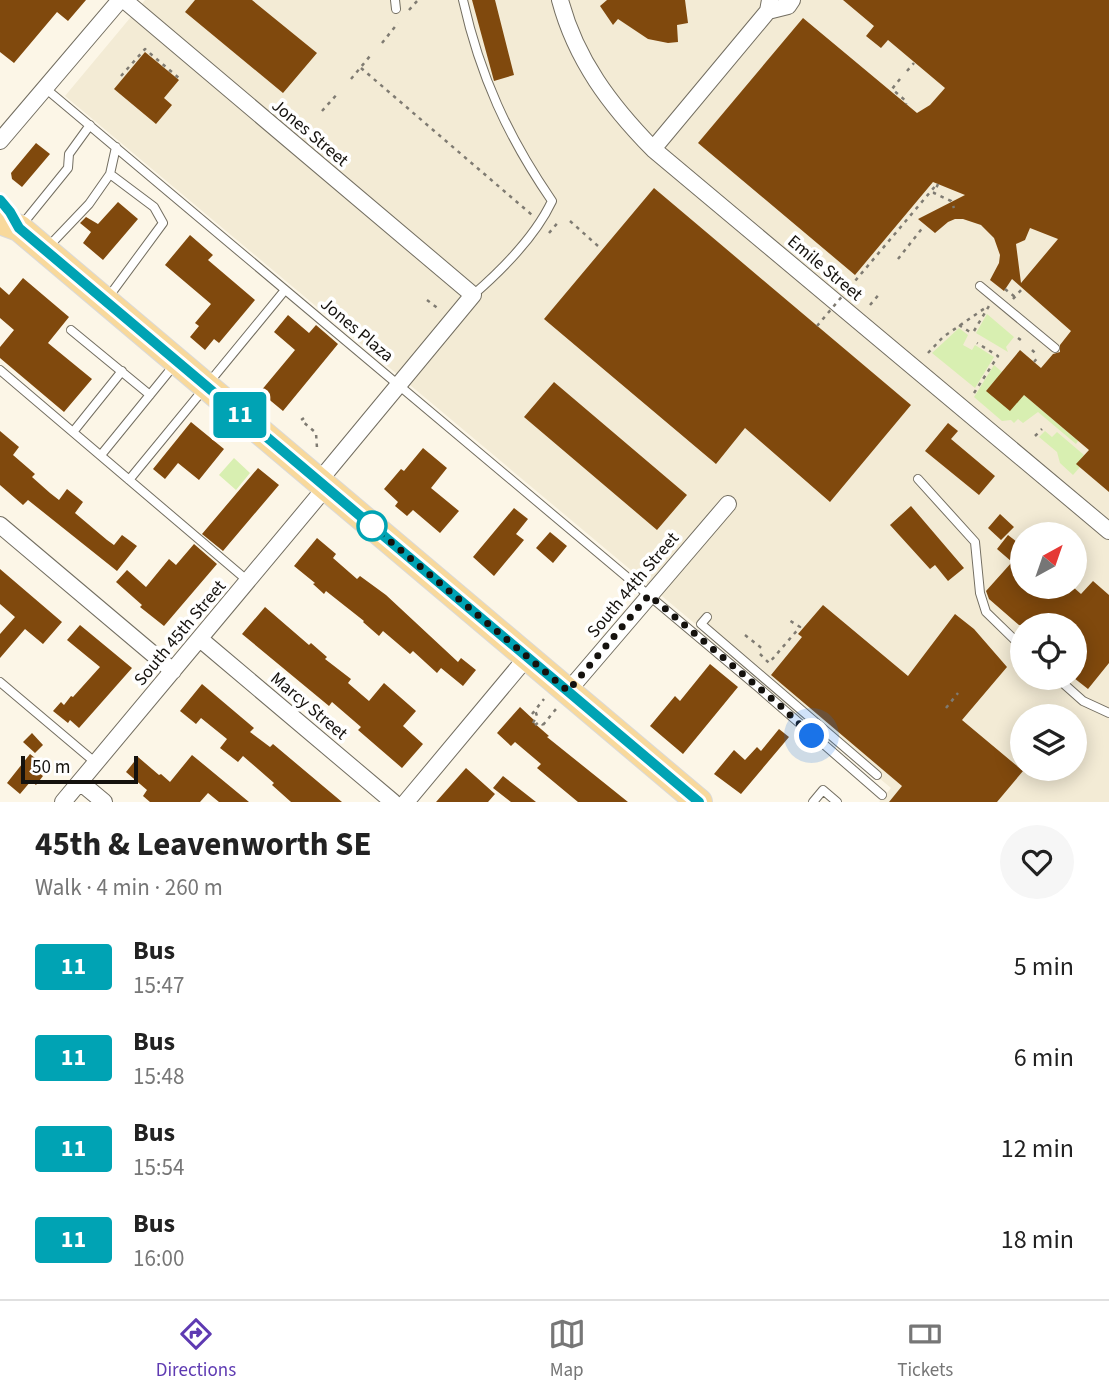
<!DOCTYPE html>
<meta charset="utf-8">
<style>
:root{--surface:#fff;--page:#f6f6f6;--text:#222;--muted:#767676;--line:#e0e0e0;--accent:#5e3ab2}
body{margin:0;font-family:"Source Sans 3",sans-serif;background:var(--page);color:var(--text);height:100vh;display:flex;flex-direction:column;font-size:26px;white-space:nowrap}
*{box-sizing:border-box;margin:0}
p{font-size:23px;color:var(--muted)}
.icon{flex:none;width:38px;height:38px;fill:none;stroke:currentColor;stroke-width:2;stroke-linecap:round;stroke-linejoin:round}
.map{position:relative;height:802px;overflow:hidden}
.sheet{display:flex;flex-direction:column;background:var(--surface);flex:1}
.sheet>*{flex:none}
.badge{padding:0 14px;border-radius:5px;font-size:24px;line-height:46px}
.needle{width:46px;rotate:40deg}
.buttons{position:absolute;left:1010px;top:522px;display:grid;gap:14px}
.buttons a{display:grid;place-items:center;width:77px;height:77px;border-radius:50%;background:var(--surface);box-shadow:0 4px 18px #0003;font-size:35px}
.scale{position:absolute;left:21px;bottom:18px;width:117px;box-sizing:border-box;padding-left:7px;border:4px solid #15120e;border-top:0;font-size:19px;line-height:24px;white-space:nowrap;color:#15120e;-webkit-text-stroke:5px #fff;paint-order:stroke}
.you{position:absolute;width:35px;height:35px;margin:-18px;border:5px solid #fff;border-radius:50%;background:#1a73e8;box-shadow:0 0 0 10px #1a73e833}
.map>.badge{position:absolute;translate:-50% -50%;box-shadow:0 0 0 4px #fff}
.round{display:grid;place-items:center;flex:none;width:74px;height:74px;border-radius:37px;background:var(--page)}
.headline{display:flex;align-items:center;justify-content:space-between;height:119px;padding:0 35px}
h1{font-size:33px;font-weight:700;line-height:52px}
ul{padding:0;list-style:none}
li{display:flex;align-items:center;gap:21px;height:91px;padding:0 35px}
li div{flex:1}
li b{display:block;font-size:26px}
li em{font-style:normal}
li .badge{min-width:77px;font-weight:700;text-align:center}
.tab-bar{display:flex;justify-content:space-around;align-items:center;height:98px;border-top:2px solid var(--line);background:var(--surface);font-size:19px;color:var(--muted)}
.tab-bar a{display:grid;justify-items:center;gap:4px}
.tab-bar .on{color:var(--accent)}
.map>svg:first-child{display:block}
.built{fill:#f3ebd5;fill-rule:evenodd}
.green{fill:#d8efb1}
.building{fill:#80490d;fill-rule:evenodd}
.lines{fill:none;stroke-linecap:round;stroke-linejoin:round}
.lane-casing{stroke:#736e61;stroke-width:10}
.street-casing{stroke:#736e61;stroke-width:18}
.primary-casing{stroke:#dad9d8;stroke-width:28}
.path{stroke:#7f7b72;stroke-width:2.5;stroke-dasharray:3.5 5;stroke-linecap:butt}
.lane{stroke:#fff;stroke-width:8}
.street{stroke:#fff;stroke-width:16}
.primary{stroke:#f8d99c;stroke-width:26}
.path-bridge{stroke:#7f7b72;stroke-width:2.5;stroke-dasharray:3.5 5;stroke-linecap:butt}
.line-casing{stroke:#fff;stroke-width:16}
.line{stroke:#00a3b4;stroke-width:10}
.walk{stroke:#15120e;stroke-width:7;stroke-dasharray:0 12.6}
.stop-dot{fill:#fff;stroke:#00a3b4;stroke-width:3.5}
.labels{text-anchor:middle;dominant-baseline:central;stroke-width:7;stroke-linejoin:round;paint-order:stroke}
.street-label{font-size:18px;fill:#15120e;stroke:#fff}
</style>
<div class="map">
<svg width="1109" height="802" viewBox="0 0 1109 802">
<rect width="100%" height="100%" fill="#fcf6e7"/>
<path class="built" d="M145,0H1109V802H879L891,788L65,96ZM1022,534H1074V586H1022ZM1022,625H1074V677H1022ZM1022,716H1074V768H1022Z"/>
<path class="green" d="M987,314L1014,337L1006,347L1008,352L976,333Z
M959,328L968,335L963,345L972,350L975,345L994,357L975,388L932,353Z
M994,365L1002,372L986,391L1024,395L1078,441L1076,444L1038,412L1023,423L1018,419L1014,423L1011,420L1002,421L974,397Z
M1045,431L1052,437L1057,432L1084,455L1077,464L1080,467L1073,475L1060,463L1057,452L1039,437Z
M234,458L250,473L236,490L219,475Z"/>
<path class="building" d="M0,0H86L68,21L57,12L14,63L0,52Z
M195,0H252L317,53L283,93L185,12Z
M472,0H495L514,75L494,81Z
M607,0H685L688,23L677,25L678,42L668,43L648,39L618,19L613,25L600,6Z
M843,0H1109V492L1076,464L1089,450L1024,395L1010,411L986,391L1020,350L1041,368L1053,354L1060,352V345L1071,331L1012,279L1004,291L990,280L999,263L1000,255L994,238L981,225L963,219H955L948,222L935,233L918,219L965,195L933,182L855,275L698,143L803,18L917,113L930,105L945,88L888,40L881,48L866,36L874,26ZM1030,228L1058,239L1021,283L1016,244L1025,240Z
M145,52L179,80L164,98L172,105L156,124L114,89Z
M36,143L50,154L22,187L12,179L11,173Z
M654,188L911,405L830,502L745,428L716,464L544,319Z
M118,202L138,219L103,260L83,243L91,232L80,223L86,217L98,224Z
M190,235L213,255L208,260L255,300L219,343L214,339L205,350L190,337L199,326L195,323L211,304L165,265Z
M23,278L69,317L48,343L92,379L64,412L0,358V347L14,330L0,318V287L9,295Z
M288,315L309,333L316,325L338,344L283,411L260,392L295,350L274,332Z
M554,382L687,495L657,530L524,417Z
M191,422L224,449L199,480L178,463L165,479L153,469Z
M948,423L958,431L951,439L995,476L979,495L925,451Z
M0,431L19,447L13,455L35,474L32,477L50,493L59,500L67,489L83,502L75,513L107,540L114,545L122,535L137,546L117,571L28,500L23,505L0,485Z
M423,448L447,468L431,488L459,511L440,533L413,510L407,516L395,506L398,502L384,489L401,469L404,471Z
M258,468L279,485L223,551L202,534Z
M911,506L964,568L948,581L935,565L930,569L890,525Z
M514,508L528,519L516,534L524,540L494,576L473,557Z
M1000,514L1014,527L1001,540L988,528Z
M550,532L567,546L553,563L536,548Z
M1008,535L1022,546V586H1072L1081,594L1093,581L1109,595V663L1088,689L1074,678V625H1019L989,599L986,591L1012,562L997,549Z
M317,538L336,554L333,558L357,579L360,576L386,595L458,662L461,658L476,670L463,686L441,668L437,673L413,651L410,654L383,631L379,636L363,622L364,621L326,591L324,594L313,584L315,583L294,566Z
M194,544L217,564L164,626L140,607L142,605L116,582L127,570L146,587L169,559L176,565Z
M0,569L62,622L43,644L25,629L0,658V634L15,617L0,604Z
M823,605L908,676L955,614L974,629L1007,667L962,720L1023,771L997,802H889L902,786L771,675L802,637L798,634Z
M265,607L309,645L311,643L327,657L325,659L351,679L348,683L369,701L384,683L416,711L403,726L423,744L402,768L358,730L361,727L332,702L329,706L242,634Z
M80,625L132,668L79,728L70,720L68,723L53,711L61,702L64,705L71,696L73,697L100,667L67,640Z
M710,664L738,687L683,754L650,726L675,696L680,701Z
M202,684L254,728L250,732L270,747L273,744L342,802H291L272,785L274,783L243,756L238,762L220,748L227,739L201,718L196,724L180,711Z
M520,707L534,720L533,722L549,736L547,737L628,802H578L537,768L541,764L515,742L511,746L497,733Z
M779,729L789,737L741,794L714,774L734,750L745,760L757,747L761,751Z
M32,733L43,745L35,753L23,742Z
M30,754L45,766L39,773L43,776L36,785L31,781L20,794L7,783Z
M192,755L203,764L249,802H219L208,793L200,802H150L143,796L147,790L126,772L138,757L159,775L161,774L170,782Z
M466,768L495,794L488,802H436Z
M503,776L536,802H511L493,788Z"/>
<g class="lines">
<defs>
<path id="lane" d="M395,0L396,9
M463,0C480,76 508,137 552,201C535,237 503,269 473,295
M45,88L759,688L882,795
M110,174L116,147
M21,226L68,168L69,154L90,125
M48,247L89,204L110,174L154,207L163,223L107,299
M980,286L1055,348
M71,330L150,395
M0,370L248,581
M73,432L122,371
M101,455L175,364
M918,479L975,542L980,593L986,612L1022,647
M129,480L285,290
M707,617L701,624L877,775
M1056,677L1083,701L1109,713
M0,682L96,763
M813,802L823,790L837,802"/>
<path id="street" d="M124,0L473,295L319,481
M560,0C576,60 610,105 653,149L1109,531
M768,11L788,6L792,0
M0,141L120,0
M653,149L768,11L770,0
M0,525L173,671
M200,639L393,802
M568,691L728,504
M80,782L104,802
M63,802L326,487
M406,802L527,657"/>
<path id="primary" d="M0,221L19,228L699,802"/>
</defs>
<use href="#lane" class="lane-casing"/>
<use href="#street" class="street-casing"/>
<use href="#primary" class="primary-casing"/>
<path class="path" d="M409,10L418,0
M382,43L398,23
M361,68L532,215
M907,71L914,63
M121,76L145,49L180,79
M351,79L370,56
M900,79L892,89L907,102L906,104
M322,111L339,92
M938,184L934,193L951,201L954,208
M570,221L598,246
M549,233L560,220
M898,259L924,226
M1005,289L1015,297
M1013,299L1022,289
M427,300L440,310
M870,305L881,292
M959,325L970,332
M974,331L989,306
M1018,338L1022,341
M1032,350L1035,353
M928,353L943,337L988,306
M1034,362L1039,356
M974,393L998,356L977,343
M304,418L301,420L316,433L317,448
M1035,436L1042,429
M745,635L764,650
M760,654L769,663L800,627L789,620
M946,708L958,693
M532,714L544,699
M533,723L537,716L535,710
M535,725L539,722L543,725
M543,725L556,709"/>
<use href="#lane" class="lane"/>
<use href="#street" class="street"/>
<use href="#primary" class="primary"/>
<path class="path-bridge" d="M817,326L937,184"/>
</g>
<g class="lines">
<defs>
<path id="line" d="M0,200L10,212L19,228L699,802"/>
</defs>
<use href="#line" class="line-casing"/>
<use href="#line" class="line"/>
<path class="walk" d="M372,526L568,691L649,595L784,709L812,736"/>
</g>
<circle class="stop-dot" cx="372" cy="526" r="14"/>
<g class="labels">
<g class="street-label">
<text transform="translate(310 133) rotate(40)">Jones Street</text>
<text transform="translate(825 268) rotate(40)">Emile Street</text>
<text transform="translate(357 330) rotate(40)">Jones Plaza</text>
<text transform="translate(633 585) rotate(-50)">South 44th Street</text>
<text transform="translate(180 633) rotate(-50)">South 45th Street</text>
<text transform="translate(309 706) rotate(40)">Marcy Street</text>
</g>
</g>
</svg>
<div class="buttons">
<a><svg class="needle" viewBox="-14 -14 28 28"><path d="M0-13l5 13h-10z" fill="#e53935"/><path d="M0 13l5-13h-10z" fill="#767676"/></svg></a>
<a><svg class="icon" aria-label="locate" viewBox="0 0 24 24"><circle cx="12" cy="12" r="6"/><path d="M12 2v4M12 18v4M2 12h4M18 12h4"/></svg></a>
<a><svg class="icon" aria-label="layers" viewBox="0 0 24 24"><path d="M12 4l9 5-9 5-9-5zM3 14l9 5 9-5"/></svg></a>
</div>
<div class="scale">50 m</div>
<div class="you" style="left:812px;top:736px"></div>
<b class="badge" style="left:240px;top:415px;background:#00a3b4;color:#fff">11</b>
</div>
<section class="sheet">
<div class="headline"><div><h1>45th &amp; Leavenworth SE</h1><p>Walk · 4 min · 260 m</p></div><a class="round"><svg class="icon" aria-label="heart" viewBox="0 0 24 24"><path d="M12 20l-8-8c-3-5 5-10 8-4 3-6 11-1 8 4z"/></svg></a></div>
<ul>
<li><span class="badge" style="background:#00a3b4;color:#fff">11</span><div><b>Bus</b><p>15:47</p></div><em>5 min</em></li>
<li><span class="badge" style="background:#00a3b4;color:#fff">11</span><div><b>Bus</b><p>15:48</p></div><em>6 min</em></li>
<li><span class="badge" style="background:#00a3b4;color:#fff">11</span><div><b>Bus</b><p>15:54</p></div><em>12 min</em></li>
<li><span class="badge" style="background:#00a3b4;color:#fff">11</span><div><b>Bus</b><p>16:00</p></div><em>18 min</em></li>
</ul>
</section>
<nav class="tab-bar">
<a class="on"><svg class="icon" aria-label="directions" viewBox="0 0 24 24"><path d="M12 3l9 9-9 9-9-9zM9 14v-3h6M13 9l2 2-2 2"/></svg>Directions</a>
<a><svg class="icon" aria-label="map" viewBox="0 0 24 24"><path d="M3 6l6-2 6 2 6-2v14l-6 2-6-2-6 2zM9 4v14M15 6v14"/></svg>Map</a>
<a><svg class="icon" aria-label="tickets" viewBox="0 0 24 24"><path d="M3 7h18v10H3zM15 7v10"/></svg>Tickets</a>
</nav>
